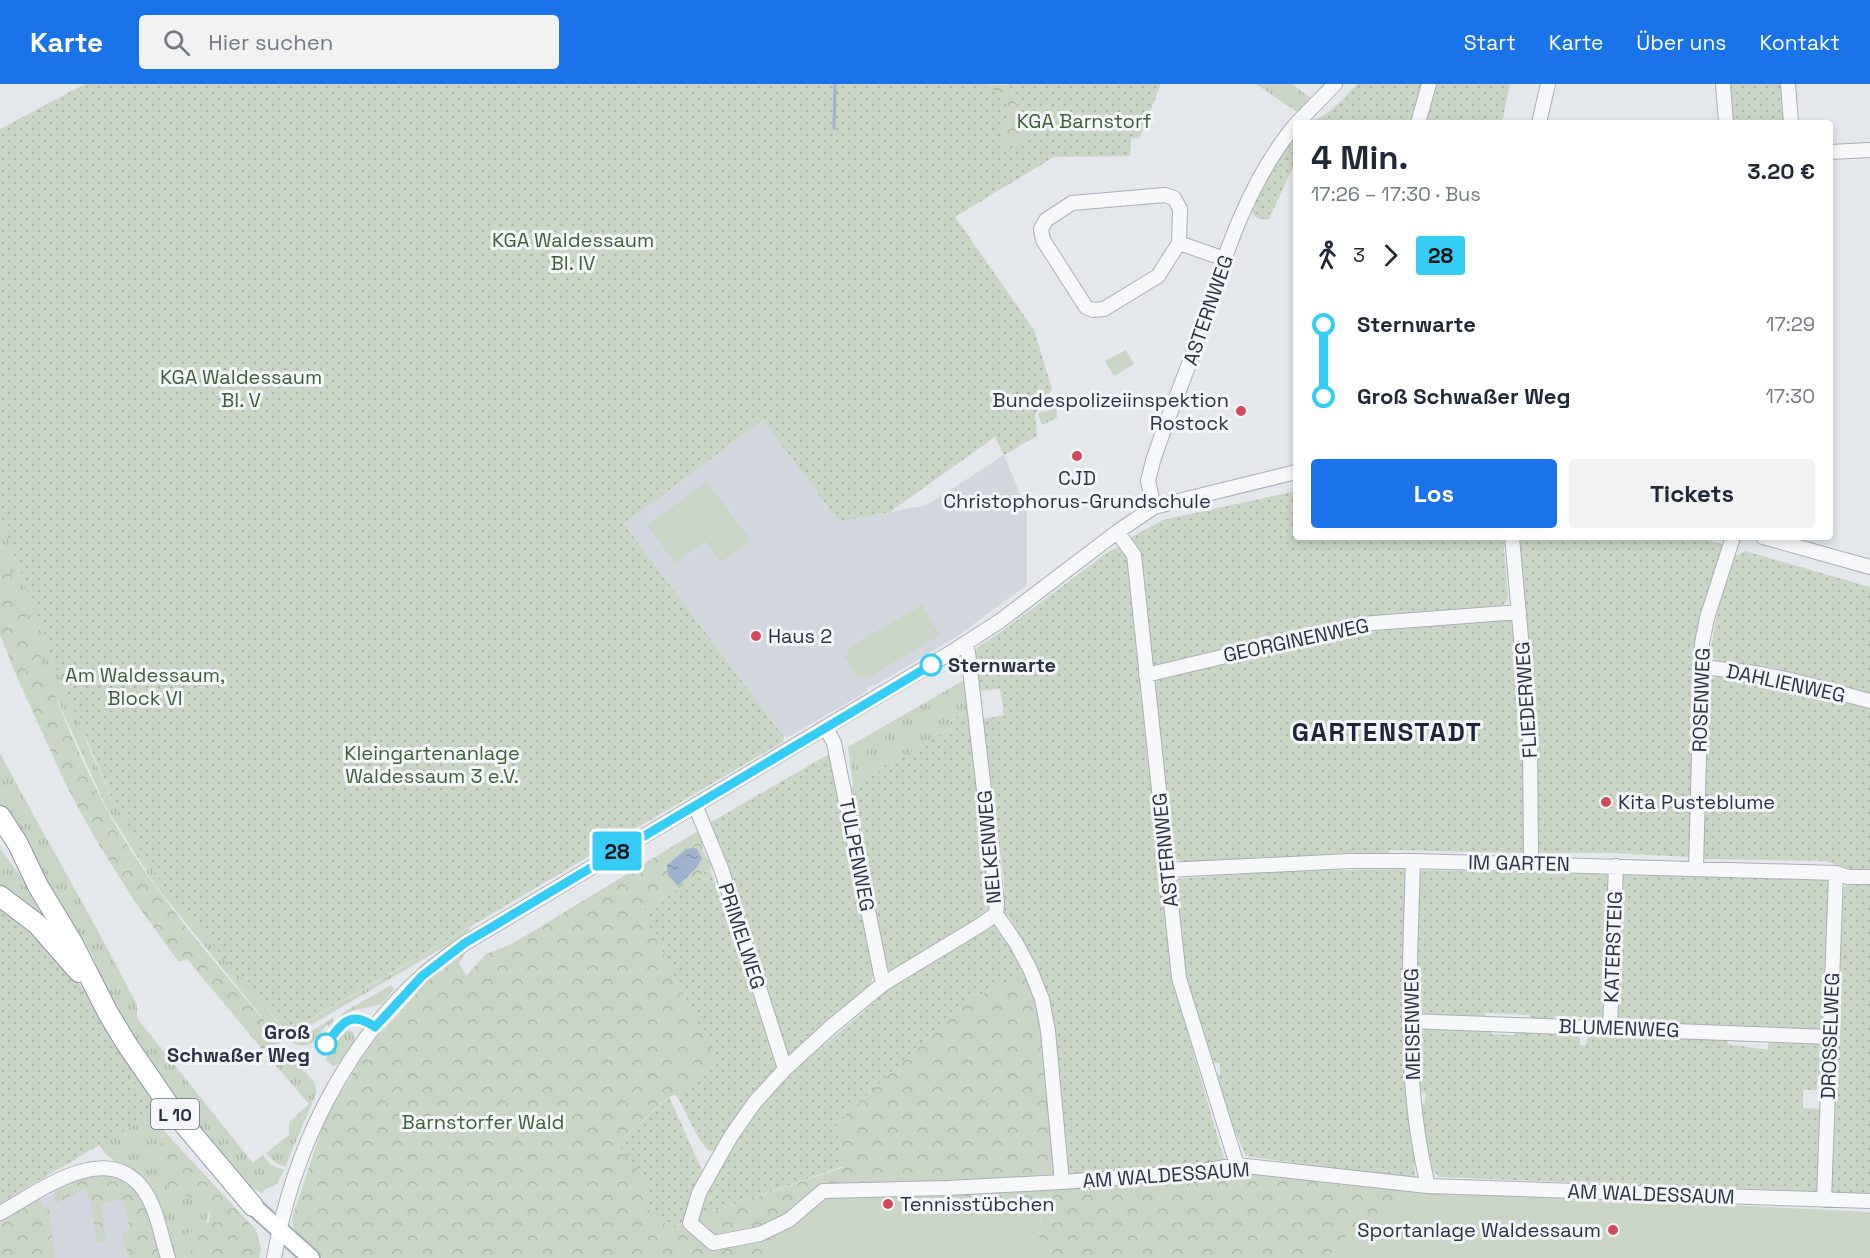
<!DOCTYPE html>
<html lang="de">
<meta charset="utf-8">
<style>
:root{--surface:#fff;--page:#f2f2f3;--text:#1f2937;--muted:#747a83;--accent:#1a73e8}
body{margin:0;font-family:"Space Grotesk",sans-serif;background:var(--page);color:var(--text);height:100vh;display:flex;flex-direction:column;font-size:22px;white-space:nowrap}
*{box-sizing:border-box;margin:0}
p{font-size:20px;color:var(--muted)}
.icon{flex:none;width:33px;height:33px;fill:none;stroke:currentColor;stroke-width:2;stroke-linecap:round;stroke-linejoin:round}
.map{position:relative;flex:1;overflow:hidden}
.details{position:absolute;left:1293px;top:36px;width:540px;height:420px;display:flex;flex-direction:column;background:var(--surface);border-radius:6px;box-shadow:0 3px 9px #0003}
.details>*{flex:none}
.badge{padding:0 12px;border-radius:4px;font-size:21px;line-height:39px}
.map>.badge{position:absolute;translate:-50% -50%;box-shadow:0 0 0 3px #fff}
.legs{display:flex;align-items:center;gap:9px;height:66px;padding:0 18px;font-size:20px}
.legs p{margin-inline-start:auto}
.summary{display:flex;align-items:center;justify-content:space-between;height:102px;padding:0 18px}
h1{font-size:33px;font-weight:600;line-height:45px}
.cta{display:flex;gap:12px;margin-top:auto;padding:12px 18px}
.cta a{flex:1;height:69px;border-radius:6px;background:var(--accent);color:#fff;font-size:24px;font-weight:600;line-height:69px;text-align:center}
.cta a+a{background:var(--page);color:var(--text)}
ul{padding:0 18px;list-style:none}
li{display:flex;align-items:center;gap:21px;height:72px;font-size:22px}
li i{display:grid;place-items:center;width:9px;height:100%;margin:0 8px;background:currentColor}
li i::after{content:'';width:15px;height:15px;margin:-8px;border:4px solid;border-radius:50%;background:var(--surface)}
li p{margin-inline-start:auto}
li:first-child i{background:linear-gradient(#0000 50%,currentColor 0)}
li:last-child i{background:linear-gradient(currentColor 50%,#0000 0)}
header{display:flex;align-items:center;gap:36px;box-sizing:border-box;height:84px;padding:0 30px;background:var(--accent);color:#fff}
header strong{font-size:28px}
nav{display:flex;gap:33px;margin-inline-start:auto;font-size:21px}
.search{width:420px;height:54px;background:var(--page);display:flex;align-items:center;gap:15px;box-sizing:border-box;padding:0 21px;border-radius:6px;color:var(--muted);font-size:22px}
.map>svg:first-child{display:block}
.built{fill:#d2d6de}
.grass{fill:url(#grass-tufts)}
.forest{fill:url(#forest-crowns)}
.garden{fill:url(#garden-dots)}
.pitch{fill:#c9d6c5}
.water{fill:url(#water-ripples)}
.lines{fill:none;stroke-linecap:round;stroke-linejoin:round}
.stream{stroke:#9fb4cc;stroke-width:3}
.minor-casing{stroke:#a9aeb7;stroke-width:16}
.major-casing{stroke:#a3abb8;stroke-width:20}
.highway-casing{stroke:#8b94a3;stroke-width:22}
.minor{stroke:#f7f8fa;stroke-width:14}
.major{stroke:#fff;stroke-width:16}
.highway{stroke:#fff;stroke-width:20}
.line-1-casing{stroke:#fff;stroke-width:14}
.line-1{stroke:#35ccf6;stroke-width:9}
.poi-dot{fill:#d1495b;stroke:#f4f6f9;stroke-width:2}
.stop-1-dot{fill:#fff;stroke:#35ccf6;stroke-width:3}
.labels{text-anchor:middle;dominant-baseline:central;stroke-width:6;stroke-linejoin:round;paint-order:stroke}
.shield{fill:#f4f6f9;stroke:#676e7b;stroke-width:1.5}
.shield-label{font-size:18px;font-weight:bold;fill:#2b3445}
.park-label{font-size:20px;fill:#3f6138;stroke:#f4f6f9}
.street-label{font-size:20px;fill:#2b3445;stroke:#f4f6f9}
.poi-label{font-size:20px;fill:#2b3445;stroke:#f4f6f9;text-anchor:start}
.stop-label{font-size:20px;font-weight:bold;fill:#2b3445;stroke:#f4f6f9;text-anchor:start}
.district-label{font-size:26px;font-weight:bold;letter-spacing:1.5px;fill:#1d2536;stroke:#f4f6f9}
</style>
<header>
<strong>Karte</strong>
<div class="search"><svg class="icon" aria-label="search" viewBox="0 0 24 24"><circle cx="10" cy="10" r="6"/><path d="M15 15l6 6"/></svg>Hier suchen</div>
<nav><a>Start</a><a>Karte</a><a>Über uns</a><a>Kontakt</a></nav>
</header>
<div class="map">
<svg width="1870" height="1174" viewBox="0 0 1870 1174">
<defs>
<pattern id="grass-tufts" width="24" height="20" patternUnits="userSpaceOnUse" patternTransform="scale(1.5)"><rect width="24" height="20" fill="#c9d6c5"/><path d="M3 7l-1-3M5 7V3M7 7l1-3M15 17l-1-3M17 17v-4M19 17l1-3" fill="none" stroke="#adb8ab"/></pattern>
<pattern id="forest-crowns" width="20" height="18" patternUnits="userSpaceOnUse" patternTransform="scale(1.5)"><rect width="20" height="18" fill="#c9d6c5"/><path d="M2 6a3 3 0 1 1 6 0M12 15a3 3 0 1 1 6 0" fill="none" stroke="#adb8ab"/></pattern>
<pattern id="garden-dots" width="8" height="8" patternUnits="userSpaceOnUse" patternTransform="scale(1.5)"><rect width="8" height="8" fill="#c9d6c5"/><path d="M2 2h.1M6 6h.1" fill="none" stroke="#adb8ab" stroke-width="1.8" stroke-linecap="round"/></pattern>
<pattern id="water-ripples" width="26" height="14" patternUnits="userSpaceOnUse" patternTransform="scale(1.5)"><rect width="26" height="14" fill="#9fb4cc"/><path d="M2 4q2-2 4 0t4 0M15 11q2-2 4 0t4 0" fill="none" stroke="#8293a7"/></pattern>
</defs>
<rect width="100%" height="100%" fill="#e4e7ec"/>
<path class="built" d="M763,336L839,438L927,421L1004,371L1027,427V501L956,553L874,602L873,600L867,604L868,606L856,614L788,653H784L624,440Z
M83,1094L142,1119L163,1174H0V1137Z"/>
<path class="grass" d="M1256,0H1292L1312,15L1297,28Z
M1051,312L1057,315V334L1042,341L1038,330L1040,328L1048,327V317Z
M0,431L54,580L68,602L89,664L114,719L139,759L141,769L284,946L288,948L389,891L470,843L468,849L282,958L155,801L107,725L47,593L0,460Z
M964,596L968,626L949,638L951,644L853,703L848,663Z
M0,669C45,754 94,836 137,921V934L253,1079L263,1071L271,1081L284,1086L277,1100L264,1106L263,1110L249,1102L176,1017L139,963L98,889L93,873L80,850L0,722Z
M0,765L26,799L66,861L0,807Z
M0,819L34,843L79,899L158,1026L165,1048L161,1053L210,1120C209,1132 201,1163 191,1172C187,1174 181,1174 176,1174C169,1149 160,1103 137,1088C119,1077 113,1081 99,1061L152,1030L11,829L0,825Z
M391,901L394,905L382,920L351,927L341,934V930Z
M335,933L329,943L327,941L321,947L323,949C313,961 307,964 292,959Z
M346,946L353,948L355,957L338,980L332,982L326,976L327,966Z
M283,974L291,975L305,983L302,986C311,993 317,999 316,1010L285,1083L274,1078L266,1069L289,1051V1038L309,1020L271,976Z"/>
<path class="forest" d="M979,0L1008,1C1016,13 1016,26 1024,37L1031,38L1035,48L1029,56L1005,63L999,46L1004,40Z
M0,460C32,550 62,641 107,726C153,811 221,884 282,958L262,965L187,875L179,878L135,818L96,756L67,703L17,593L0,551Z
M696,748L701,750L703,768L713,783L642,827L719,980L683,1007L667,1014L617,1060L647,1096V1114L673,1144L697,1133L844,1083L837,1039L964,920L1030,885L1042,915L1062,1098L1237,1081L1427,1106L1369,1137L1333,1167L1330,1174H1037L1042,1119L775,1153L772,1174H322C308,1162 293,1153 292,1134L325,1035L361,975L378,952L425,900L466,868L459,879L466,892L486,870L512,860Z
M165,1048L256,1146L261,1165L259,1174H185L191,1171L187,1150L209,1138L210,1120L169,1106C164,1089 154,1065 165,1048Z
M103,1090C113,1091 122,1092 130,1099C144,1112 156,1155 163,1174H129L121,1149L130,1145L123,1115L102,1120L106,1158L97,1159L91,1119L86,1105L56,1119L54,1108L83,1094Z
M40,1115L42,1123H49L55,1174H0V1137Z"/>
<path class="garden" d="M85,0H979L1006,11L1010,36L999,46L1006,63L1029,56L1035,48L1031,38L1024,37C1016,25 1016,11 1007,0H1161L1139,55L1131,54L1130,72L1054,73L955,133L1034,246L1052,305L1035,331L1037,352L1004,371L995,353L890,428L839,438L763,336L624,440L784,653L783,658C617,754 454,855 287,948L169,809L141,769L139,759L114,719L65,605L68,602L54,581L0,431V45Z
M1357,0H1510L1502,39H1306C1310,35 1314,36 1319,34C1331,28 1349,10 1357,0Z
M1729,0H1783L1786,39H1731Z
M1296,51V77L1269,135C1258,136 1255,134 1250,124L1281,69Z
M1296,407V453H1503L1508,514L1502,523L1354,537L1313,543L1155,583L1151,574L1142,478L1128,455L1163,436Z
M1518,453H1695L1725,461C1711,491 1705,522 1701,554C1690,626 1691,700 1690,773L1611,769H1536C1536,716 1537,662 1533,608C1529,556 1521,505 1518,453Z
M1118,463L1124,464L1128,472L1138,585L1172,895L1224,1075L1222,1080L1179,1082L1065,1095L1040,896L1019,850L1008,831H1005L1001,822L1000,808L1005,807L983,635L1004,631L1000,605L979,607L975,574L977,564L1005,545L1108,468Z
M1745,467L1870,503V611L1787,587L1764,582L1718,579L1710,569L1719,516L1733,473Z
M1509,536L1517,543L1526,646L1525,769L1390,766L1388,770L1249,774L1184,779L1173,773L1154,597L1156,594L1352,549Z
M1715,593L1753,595L1785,601L1870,625V786L1847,785L1826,777L1702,775L1706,599Z
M968,626L982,743L990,822C983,833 904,884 891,888L885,882L849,705L951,644L949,638Z
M829,670L874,889L870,903L790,970L785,966L708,740Z
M710,785L721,817L725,821C735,856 746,890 757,924C764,944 775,965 777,987L720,1060L715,1066L710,1067C699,1061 685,1024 675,1010L683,1007L718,979L642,827Z
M1408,785L1415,1093L1387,1092L1246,1072L1231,1039L1216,991H1220V979H1212L1186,891L1174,795L1276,787Z
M1419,786L1614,790L1609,935L1555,932L1554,938H1530V931L1485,929V936L1415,933Z
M1621,791L1831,796L1827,949L1654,943L1648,937L1612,934Z
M1849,801H1870V1112L1829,1110L1832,1008L1838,1005L1839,983L1833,982L1844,803Z
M0,825C59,849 120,974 153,1030L0,1119Z
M994,842L1027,887L964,920L837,1039L844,1082L697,1133L732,1058L759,1023L802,980L878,915L877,913L901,896Z
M1415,940L1491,944V950L1515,951L1516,943L1579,946L1580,961H1586L1588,948L1726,955L1728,960L1768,966L1769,953L1825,956L1824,992H1817V1006H1803V1024L1824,1025L1820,1109L1440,1093L1426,1083L1418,1023L1425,1019L1426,1009L1417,1008Z
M669,1013L705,1093L695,1107L681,1140L673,1144L651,1130L647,1114V1096L617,1060Z"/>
<path class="pitch" d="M1126,266L1134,280L1114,292L1105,277Z
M707,398L751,457L721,478L705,457L675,479L647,441Z
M922,521L940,551L866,595L864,591L857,594L844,572L850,568L848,564Z
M1427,1106C1574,1116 1722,1120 1870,1128V1174H1330C1342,1143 1398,1122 1427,1106Z
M922,1111L979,1113L1042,1119L1037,1174H772L774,1153L822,1115Z"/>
<path class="water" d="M696,764L702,774L697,783L678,802L668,791L667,781L686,765Z"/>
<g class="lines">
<path class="stream" d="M834,44L835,0"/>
<defs>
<path id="minor" d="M1723,0L1726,39
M1788,0L1791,39
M1297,39L1335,0
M1418,39L1429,0
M1539,39L1548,0
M1830,68L1870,66
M1165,111L1174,114L1180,125L1179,159L1158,192L1104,225L1093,226L1086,223L1043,156L1041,145L1046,136L1072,119Z
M1179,159L1225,175
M1154,423L1148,397L1153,377C1165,340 1180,305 1193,269C1219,191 1242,104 1296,40
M1117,448L1134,471L1179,894L1237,1081
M1512,453L1530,655L1531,779
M1763,453L1870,483
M964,560L968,568L997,819L996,830L1016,859L1030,885L1042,915L1048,947L1062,1098
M1701,583L1756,589L1791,596L1870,617
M1146,591L1361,540L1519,528
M826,644L834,659L883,900
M695,721L721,784L785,985
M1413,777C1410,885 1402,996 1428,1102
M1696,784L1702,559L1707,534L1733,453
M1167,786L1350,777H1413L1836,789L1848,793H1870
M996,830L982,840L883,900L832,942L785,985L755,1018L731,1052L699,1109L690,1139L713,1159L760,1150L789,1136L823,1107L948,1104L1062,1098L1203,1087L1237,1081L1428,1102L1870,1117
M1409,937L1830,953
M1610,944L1616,782
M1824,1116L1836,789
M0,1129C39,1108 106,1055 143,1105C157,1124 161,1152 168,1174
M274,1174C292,1069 342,964 422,892C435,880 450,870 465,859L955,566L1000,537L1117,448L1154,423L1296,388"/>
<path id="major" d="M253,1122L311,1174"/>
<path id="highway" d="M0,732L18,760L38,802L73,860L108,929L126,959L172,1026L253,1122
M0,812L37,840L79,888"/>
</defs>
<use href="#minor" class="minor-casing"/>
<use href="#major" class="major-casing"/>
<use href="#highway" class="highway-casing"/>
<use href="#minor" class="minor"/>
<use href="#major" class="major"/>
<use href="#highway" class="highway"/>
</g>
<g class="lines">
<defs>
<path id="line-1" d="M326,960C342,940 349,925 375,943L422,892L465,859L931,581"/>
</defs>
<use href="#line-1" class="line-1-casing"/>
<use href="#line-1" class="line-1"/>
</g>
<g class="poi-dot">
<circle cx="1241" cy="327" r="6"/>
<circle cx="1077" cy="372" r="6"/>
<circle cx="756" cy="552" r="6"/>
<circle cx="1606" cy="718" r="6"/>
<circle cx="888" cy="1120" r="6"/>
<circle cx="1613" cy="1146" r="6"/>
</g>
<g class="stop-1-dot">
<circle cx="931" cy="581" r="10"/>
<circle cx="326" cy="960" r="10"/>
</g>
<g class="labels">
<rect class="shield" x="151" y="1015" width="48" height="30" rx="4.5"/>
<g class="shield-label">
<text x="175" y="1030">L 10</text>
</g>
<g class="park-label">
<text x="1084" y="37">KGA Barnstorf</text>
<text x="573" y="156">KGA Waldessaum<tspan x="573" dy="23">Bl. IV</tspan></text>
<text x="241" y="293">KGA Waldessaum<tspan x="241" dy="23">Bl. V</tspan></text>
<text x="145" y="591">Am Waldessaum,<tspan x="145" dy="23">Block VI</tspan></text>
<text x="432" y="669">Kleingartenanlage<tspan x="432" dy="23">Waldessaum 3 e.V.</tspan></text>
<text x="483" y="1038">Barnstorfer Wald</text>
</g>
<g class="street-label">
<text transform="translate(1208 226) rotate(-71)">ASTERNWEG</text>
<text transform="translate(1296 556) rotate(-12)">GEORGINENWEG</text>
<text transform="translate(1786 599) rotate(12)">DAHLIENWEG</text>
<text transform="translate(1526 616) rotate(-94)">FLIEDERWEG</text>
<text transform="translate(1701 616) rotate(-88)">ROSENWEG</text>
<text transform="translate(989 763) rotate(-95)">NELKENWEG</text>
<text transform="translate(1165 766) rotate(-96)">ASTERNWEG</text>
<text transform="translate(857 771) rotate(79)">TULPENWEG</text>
<text transform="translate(1519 779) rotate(1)">IM GARTEN</text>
<text transform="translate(742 852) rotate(72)">PRIMELWEG</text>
<text transform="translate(1613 863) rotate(-88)">KATERSTEIG</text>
<text transform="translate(1412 940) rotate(-91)">MEISENWEG</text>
<text transform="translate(1619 944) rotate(2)">BLUMENWEG</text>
<text transform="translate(1830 952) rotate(-88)">DROSSELWEG</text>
<text transform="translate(1166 1091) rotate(-4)">AM WALDESSAUM</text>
<text transform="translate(1651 1110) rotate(2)">AM WALDESSAUM</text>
</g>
<g class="poi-label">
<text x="1229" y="316" text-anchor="end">Bundespolizeiinspektion<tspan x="1229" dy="23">Rostock</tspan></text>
<text x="1077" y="394" text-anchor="middle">CJD<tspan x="1077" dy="23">Christophorus-Grundschule</tspan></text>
<text x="768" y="552">Haus 2</text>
<text x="1618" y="718">Kita Pusteblume</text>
<text x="900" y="1120">Tennisstübchen</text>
<text x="1601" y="1146" text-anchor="end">Sportanlage Waldessaum</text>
</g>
<g class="stop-label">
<text x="948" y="581">Sternwarte</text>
<text x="310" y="948" text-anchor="end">Groß<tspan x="310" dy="23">Schwaßer Weg</tspan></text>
</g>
<g class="district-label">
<text x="1387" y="648">GARTENSTADT</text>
</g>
</g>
</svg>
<b class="badge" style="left:617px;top:767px;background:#35ccf6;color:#111">28</b>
<section class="details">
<div class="summary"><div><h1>4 Min.</h1><p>17:26 – 17:30 · Bus</p></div><b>3.20 €</b></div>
<div class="legs"><svg class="icon" aria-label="walk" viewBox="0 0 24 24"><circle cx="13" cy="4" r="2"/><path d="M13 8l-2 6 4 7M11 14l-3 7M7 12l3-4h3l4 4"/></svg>3<svg class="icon" aria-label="forward" viewBox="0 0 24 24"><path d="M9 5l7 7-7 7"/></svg><b class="badge" style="background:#35ccf6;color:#111">28</b></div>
<ul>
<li><i style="color:#35ccf6"></i><b>Sternwarte</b><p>17:29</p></li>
<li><i style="color:#35ccf6"></i><b>Groß Schwaßer Weg</b><p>17:30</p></li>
</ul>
<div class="cta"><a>Los</a><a>Tickets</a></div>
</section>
</div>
